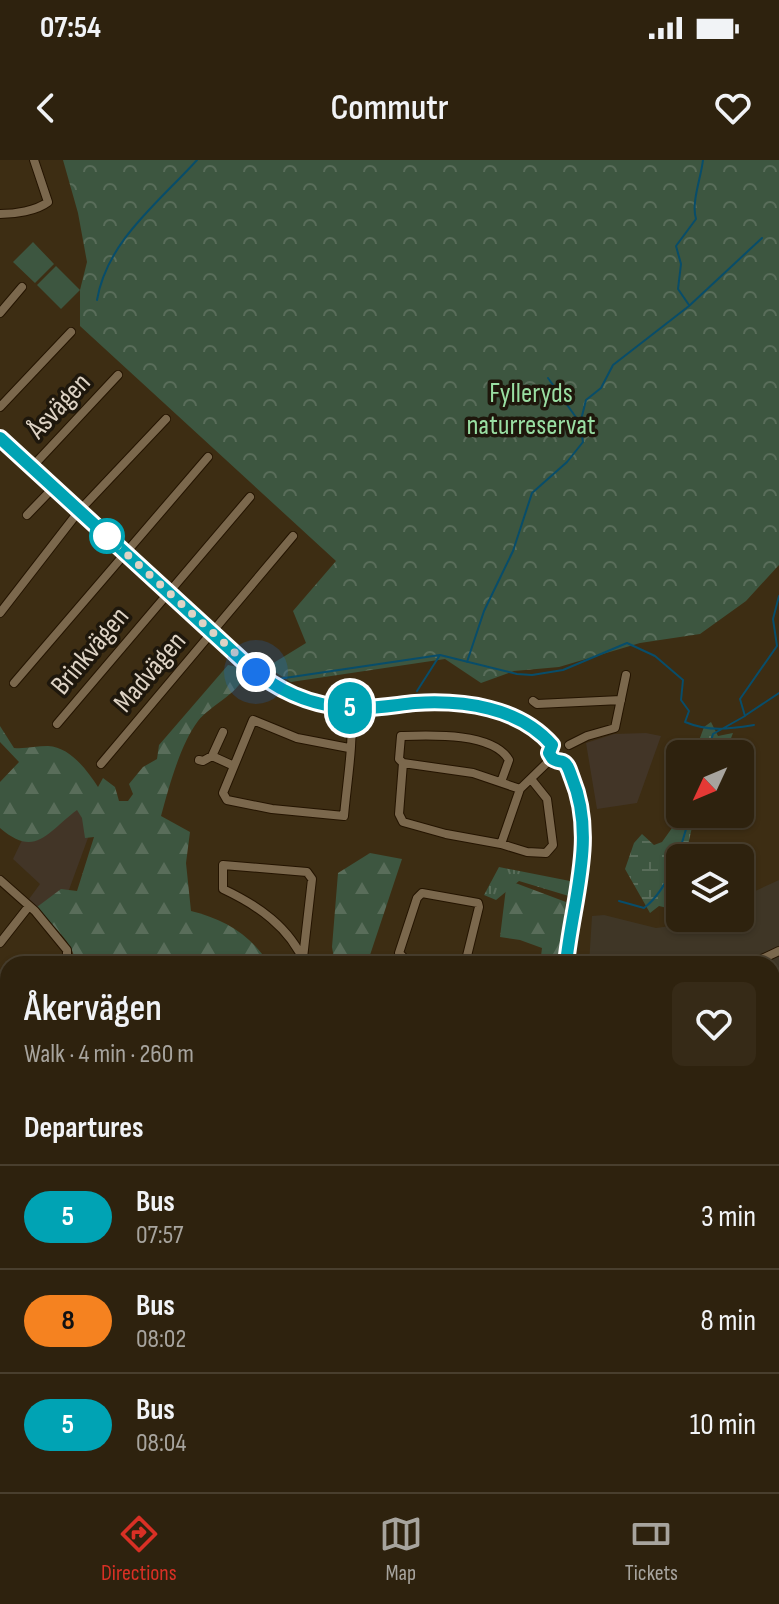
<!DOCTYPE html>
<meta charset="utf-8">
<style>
:root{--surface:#2e220e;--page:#362a17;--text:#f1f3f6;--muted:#a7a49e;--line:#493f2e;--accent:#d93025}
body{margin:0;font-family:"Sofia Sans Condensed",sans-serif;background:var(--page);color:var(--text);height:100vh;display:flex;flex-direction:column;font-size:30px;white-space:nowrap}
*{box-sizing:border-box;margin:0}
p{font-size:26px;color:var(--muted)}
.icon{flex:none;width:44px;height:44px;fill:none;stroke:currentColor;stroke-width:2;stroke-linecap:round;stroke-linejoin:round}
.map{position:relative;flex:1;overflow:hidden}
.details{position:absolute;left:0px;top:796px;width:780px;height:536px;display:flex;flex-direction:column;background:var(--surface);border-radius:24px 24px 0 0;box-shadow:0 2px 6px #0004,0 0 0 2px var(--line)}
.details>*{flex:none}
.badge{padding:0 16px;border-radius:26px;font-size:28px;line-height:52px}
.needle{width:52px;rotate:226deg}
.buttons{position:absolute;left:666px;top:580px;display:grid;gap:16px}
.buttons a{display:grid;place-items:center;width:88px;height:88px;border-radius:12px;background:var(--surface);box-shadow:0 2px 6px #0004,0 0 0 2px var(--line);font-size:40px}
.you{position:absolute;width:40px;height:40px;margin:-20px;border:6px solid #fff;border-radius:50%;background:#1a73e8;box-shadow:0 0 0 12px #1a73e833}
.map>.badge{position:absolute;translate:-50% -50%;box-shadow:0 0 0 4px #fff}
h2{padding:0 24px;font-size:30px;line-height:72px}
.round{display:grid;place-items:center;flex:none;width:84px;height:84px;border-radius:12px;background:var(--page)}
.headline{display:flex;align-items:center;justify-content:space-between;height:136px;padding:0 24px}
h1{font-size:38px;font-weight:600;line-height:60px}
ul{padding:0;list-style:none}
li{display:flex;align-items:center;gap:24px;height:104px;padding:0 24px;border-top:2px solid var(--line)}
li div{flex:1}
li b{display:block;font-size:30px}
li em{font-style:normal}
li .badge{min-width:88px;font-weight:700;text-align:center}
.status{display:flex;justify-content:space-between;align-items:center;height:56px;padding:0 40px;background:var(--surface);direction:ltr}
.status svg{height:22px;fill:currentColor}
header{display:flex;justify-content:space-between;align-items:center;height:104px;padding:0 24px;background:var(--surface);font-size:36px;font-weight:600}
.tab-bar{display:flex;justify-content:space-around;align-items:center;height:112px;border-top:2px solid var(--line);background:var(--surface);font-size:22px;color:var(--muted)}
.tab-bar a{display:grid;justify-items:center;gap:4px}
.tab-bar .on{color:var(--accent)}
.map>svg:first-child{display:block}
.commercial{fill:#3f3626}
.education{fill:#423527}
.grass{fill:url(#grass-tufts)}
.forest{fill:url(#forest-firs)}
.wetland{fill:url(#wetland-marsh)}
.park{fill:url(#park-crowns)}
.pitch{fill:#3d5640}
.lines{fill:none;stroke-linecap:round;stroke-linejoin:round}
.stream{stroke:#084d6a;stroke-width:2}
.minor-casing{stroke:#241400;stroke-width:10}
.major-casing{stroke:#241400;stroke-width:12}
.minor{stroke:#7b684d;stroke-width:8}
.major{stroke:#a67c3c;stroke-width:10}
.line-casing{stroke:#fff;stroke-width:18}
.line{stroke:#00a3b4;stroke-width:12}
.walk{stroke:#ded3c5;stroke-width:8;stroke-dasharray:0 14.4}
.stop-dot{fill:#fff;stroke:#00a3b4;stroke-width:4}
.labels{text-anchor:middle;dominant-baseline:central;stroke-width:7;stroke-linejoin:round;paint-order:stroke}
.park-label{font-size:28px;fill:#99dea2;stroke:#1e170c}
.street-label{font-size:28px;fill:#ded3c5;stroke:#1e170c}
</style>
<div class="status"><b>07:54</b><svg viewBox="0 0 49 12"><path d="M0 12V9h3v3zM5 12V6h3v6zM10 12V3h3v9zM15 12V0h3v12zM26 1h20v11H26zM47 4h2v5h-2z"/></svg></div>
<header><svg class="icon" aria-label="back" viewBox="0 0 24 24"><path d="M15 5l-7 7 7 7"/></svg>Commutr<svg class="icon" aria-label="heart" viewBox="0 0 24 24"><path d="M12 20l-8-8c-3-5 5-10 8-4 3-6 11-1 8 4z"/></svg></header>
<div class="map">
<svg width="779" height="1332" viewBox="0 0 779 1332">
<defs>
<pattern id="grass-tufts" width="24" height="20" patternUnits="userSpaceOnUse" patternTransform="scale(2)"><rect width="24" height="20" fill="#3d5640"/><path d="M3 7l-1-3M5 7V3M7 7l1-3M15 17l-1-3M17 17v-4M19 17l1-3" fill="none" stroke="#596d5a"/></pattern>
<pattern id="forest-firs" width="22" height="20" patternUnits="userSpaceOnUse" patternTransform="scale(2)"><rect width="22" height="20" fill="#3d5640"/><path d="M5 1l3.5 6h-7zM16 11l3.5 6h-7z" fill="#596d5a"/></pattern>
<pattern id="wetland-marsh" width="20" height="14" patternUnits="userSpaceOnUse" patternTransform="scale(2)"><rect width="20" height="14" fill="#3d5640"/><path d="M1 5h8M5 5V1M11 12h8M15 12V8" fill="none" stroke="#596d5a"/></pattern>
<pattern id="park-crowns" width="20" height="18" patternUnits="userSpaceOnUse" patternTransform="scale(2)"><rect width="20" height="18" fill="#3d5640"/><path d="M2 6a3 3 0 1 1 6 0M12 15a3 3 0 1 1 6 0" fill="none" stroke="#596d5a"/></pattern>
</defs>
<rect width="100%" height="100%" fill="#3d2d13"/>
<path class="commercial" d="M779,720V984H772V804H589L592,756L604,755L656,768L678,765L698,758H740V738Z"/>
<path class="education" d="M646,573L661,576L637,643L597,649L586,583L614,574Z
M51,619L92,667L55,768L29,739L40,724L13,699Z"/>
<path class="grass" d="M499,707L570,721L572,737L519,721L496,740L484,735Z"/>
<path class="forest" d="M228,505L238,507L244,517C236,535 211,545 198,561C180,585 169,627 161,656L190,672L186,703L191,751C224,759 251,775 269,804H75C76,783 49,764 37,747L61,729L77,731L94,677L85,678L82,658L77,650C47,672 36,699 0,668V622L19,602L0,582V566L14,588C26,589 36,586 48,586C70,587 87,610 98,627L103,618L115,627L119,641H128L133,634L129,624L143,607L157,599L159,585Z
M370,693L402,699L369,798L372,804H335L332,787L338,713Z
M507,720L566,742L558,804H540L542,788L520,780L500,777Z
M152,1324H403L402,1332H155Z"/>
<path class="wetland" d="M711,562L718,576L733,573L725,594H694L704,567Z
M682,654H695L685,698H680V751L659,746L650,753L625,709L634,683L642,674L654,685L662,682Z"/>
<path class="park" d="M63,0H779V405L746,441L700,474L640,483L559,507L514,511L481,523L445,499L291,522L267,507L306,483L293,451L336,401L80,166V130L87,102L78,53Z"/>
<path class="pitch" d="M33,82L54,104L35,123L13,102Z
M56,106L80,130L61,149L37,125Z"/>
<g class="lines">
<path class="stream" d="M97,140C107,81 159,42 197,0
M689,145L678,129L681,104L676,86L696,59C691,43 701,18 703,0
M548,218L580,263
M467,502L484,451L513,391L532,333L567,302L583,282L580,264L586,240L601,228L613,205L689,146L762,78
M278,519L440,495L517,514L532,515L563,510L627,483L655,496L683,520L681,540L689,551L685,562C709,572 729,569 754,565
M417,531L440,495
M746,555L779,533
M707,594L713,574L745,556L740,539L777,486L773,459L779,436
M619,741L644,748C670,728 682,686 690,654"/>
<defs>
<path id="minor" d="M0,54C15,54 36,51 48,42L34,0
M0,153L22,127
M0,247L71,172
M0,278L256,512C285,534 316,547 353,548C373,549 394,545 414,543C462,540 518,547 552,585
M32,307L118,215
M27,355L54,327
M0,453L79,351L166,259
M14,523L208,297
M533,541L537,544L621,540
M57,564L250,337
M569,585L587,576L615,568L626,515
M349,588L297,578L253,560L223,633L227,640L272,649L344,656C347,621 354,583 351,548
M212,596L223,572
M199,600L203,601L212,596L234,606
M564,602C605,660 573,740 566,804
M403,603L473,613L520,629
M101,604L293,376
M501,622L509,600C493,572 430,575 401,576L399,599L403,603L399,654L403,662L446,674L501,684L520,629L552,598
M501,684L527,692L546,693L553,685L547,639L531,619
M0,720L35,751L67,790V804
M0,783L29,746
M303,798L312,719L307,712L223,705V729C257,745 290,767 305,804
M410,804L399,793L417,738L422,733L478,743L479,747L465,804
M751,804L779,791
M0,881L8,885
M772,919H779
M0,944L8,947
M0,1036L8,1048
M772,1149H779
M311,1324L320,1332
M734,1324L735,1332
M194,1332L201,1324
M571,1332V1324"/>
<path id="major" d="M0,968L8,972
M0,976L8,980
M772,1010H779"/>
</defs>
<use href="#minor" class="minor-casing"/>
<use href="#major" class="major-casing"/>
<use href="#minor" class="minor"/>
<use href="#major" class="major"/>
</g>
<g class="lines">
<defs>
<path id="line" d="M0,278L243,501C275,530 310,547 354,548C374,549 395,545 415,543C463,540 519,547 552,585L549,593L552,598C555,601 559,601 563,602C568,604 570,613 572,618C597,678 572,742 566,804"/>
</defs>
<use href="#line" class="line-casing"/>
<use href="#line" class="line"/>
<path class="walk" d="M107,376L256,512"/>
</g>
<circle class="stop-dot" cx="107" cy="376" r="16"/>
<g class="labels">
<g class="park-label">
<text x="531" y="233">Fylleryds<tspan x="531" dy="32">naturreservat</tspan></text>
</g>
<g class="street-label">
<text transform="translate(59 246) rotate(-47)">Åsvägen</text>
<text transform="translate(90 491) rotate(-50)">Brinkvägen</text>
<text transform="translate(150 512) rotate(-50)">Madvägen</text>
</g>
</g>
</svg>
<div class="buttons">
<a><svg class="needle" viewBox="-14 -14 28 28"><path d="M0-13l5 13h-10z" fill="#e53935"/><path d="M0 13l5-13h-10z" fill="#a7a49e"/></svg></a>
<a><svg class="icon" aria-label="layers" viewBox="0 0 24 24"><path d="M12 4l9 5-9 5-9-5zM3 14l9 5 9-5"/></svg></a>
</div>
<div class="you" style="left:256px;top:512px"></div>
<b class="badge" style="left:350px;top:548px;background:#00a3b4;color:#fff">5</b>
<section class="details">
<div class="headline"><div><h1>Åkervägen</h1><p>Walk · 4 min · 260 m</p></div><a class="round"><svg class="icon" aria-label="heart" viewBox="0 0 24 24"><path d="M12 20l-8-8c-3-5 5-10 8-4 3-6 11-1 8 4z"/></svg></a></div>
<h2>Departures</h2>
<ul>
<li><span class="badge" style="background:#00a3b4;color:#fff">5</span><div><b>Bus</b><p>07:57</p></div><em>3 min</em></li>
<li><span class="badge" style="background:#f58220;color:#111">8</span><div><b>Bus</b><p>08:02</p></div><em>8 min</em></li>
<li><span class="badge" style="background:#00a3b4;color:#fff">5</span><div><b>Bus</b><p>08:04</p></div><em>10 min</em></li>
</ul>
</section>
</div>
<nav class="tab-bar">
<a class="on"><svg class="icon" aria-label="directions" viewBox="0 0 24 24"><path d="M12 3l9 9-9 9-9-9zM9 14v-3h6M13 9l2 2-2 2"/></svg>Directions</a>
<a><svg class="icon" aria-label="map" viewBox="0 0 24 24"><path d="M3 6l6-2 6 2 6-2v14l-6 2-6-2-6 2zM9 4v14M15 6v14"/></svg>Map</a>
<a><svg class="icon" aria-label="tickets" viewBox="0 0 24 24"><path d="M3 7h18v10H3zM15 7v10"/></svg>Tickets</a>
</nav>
